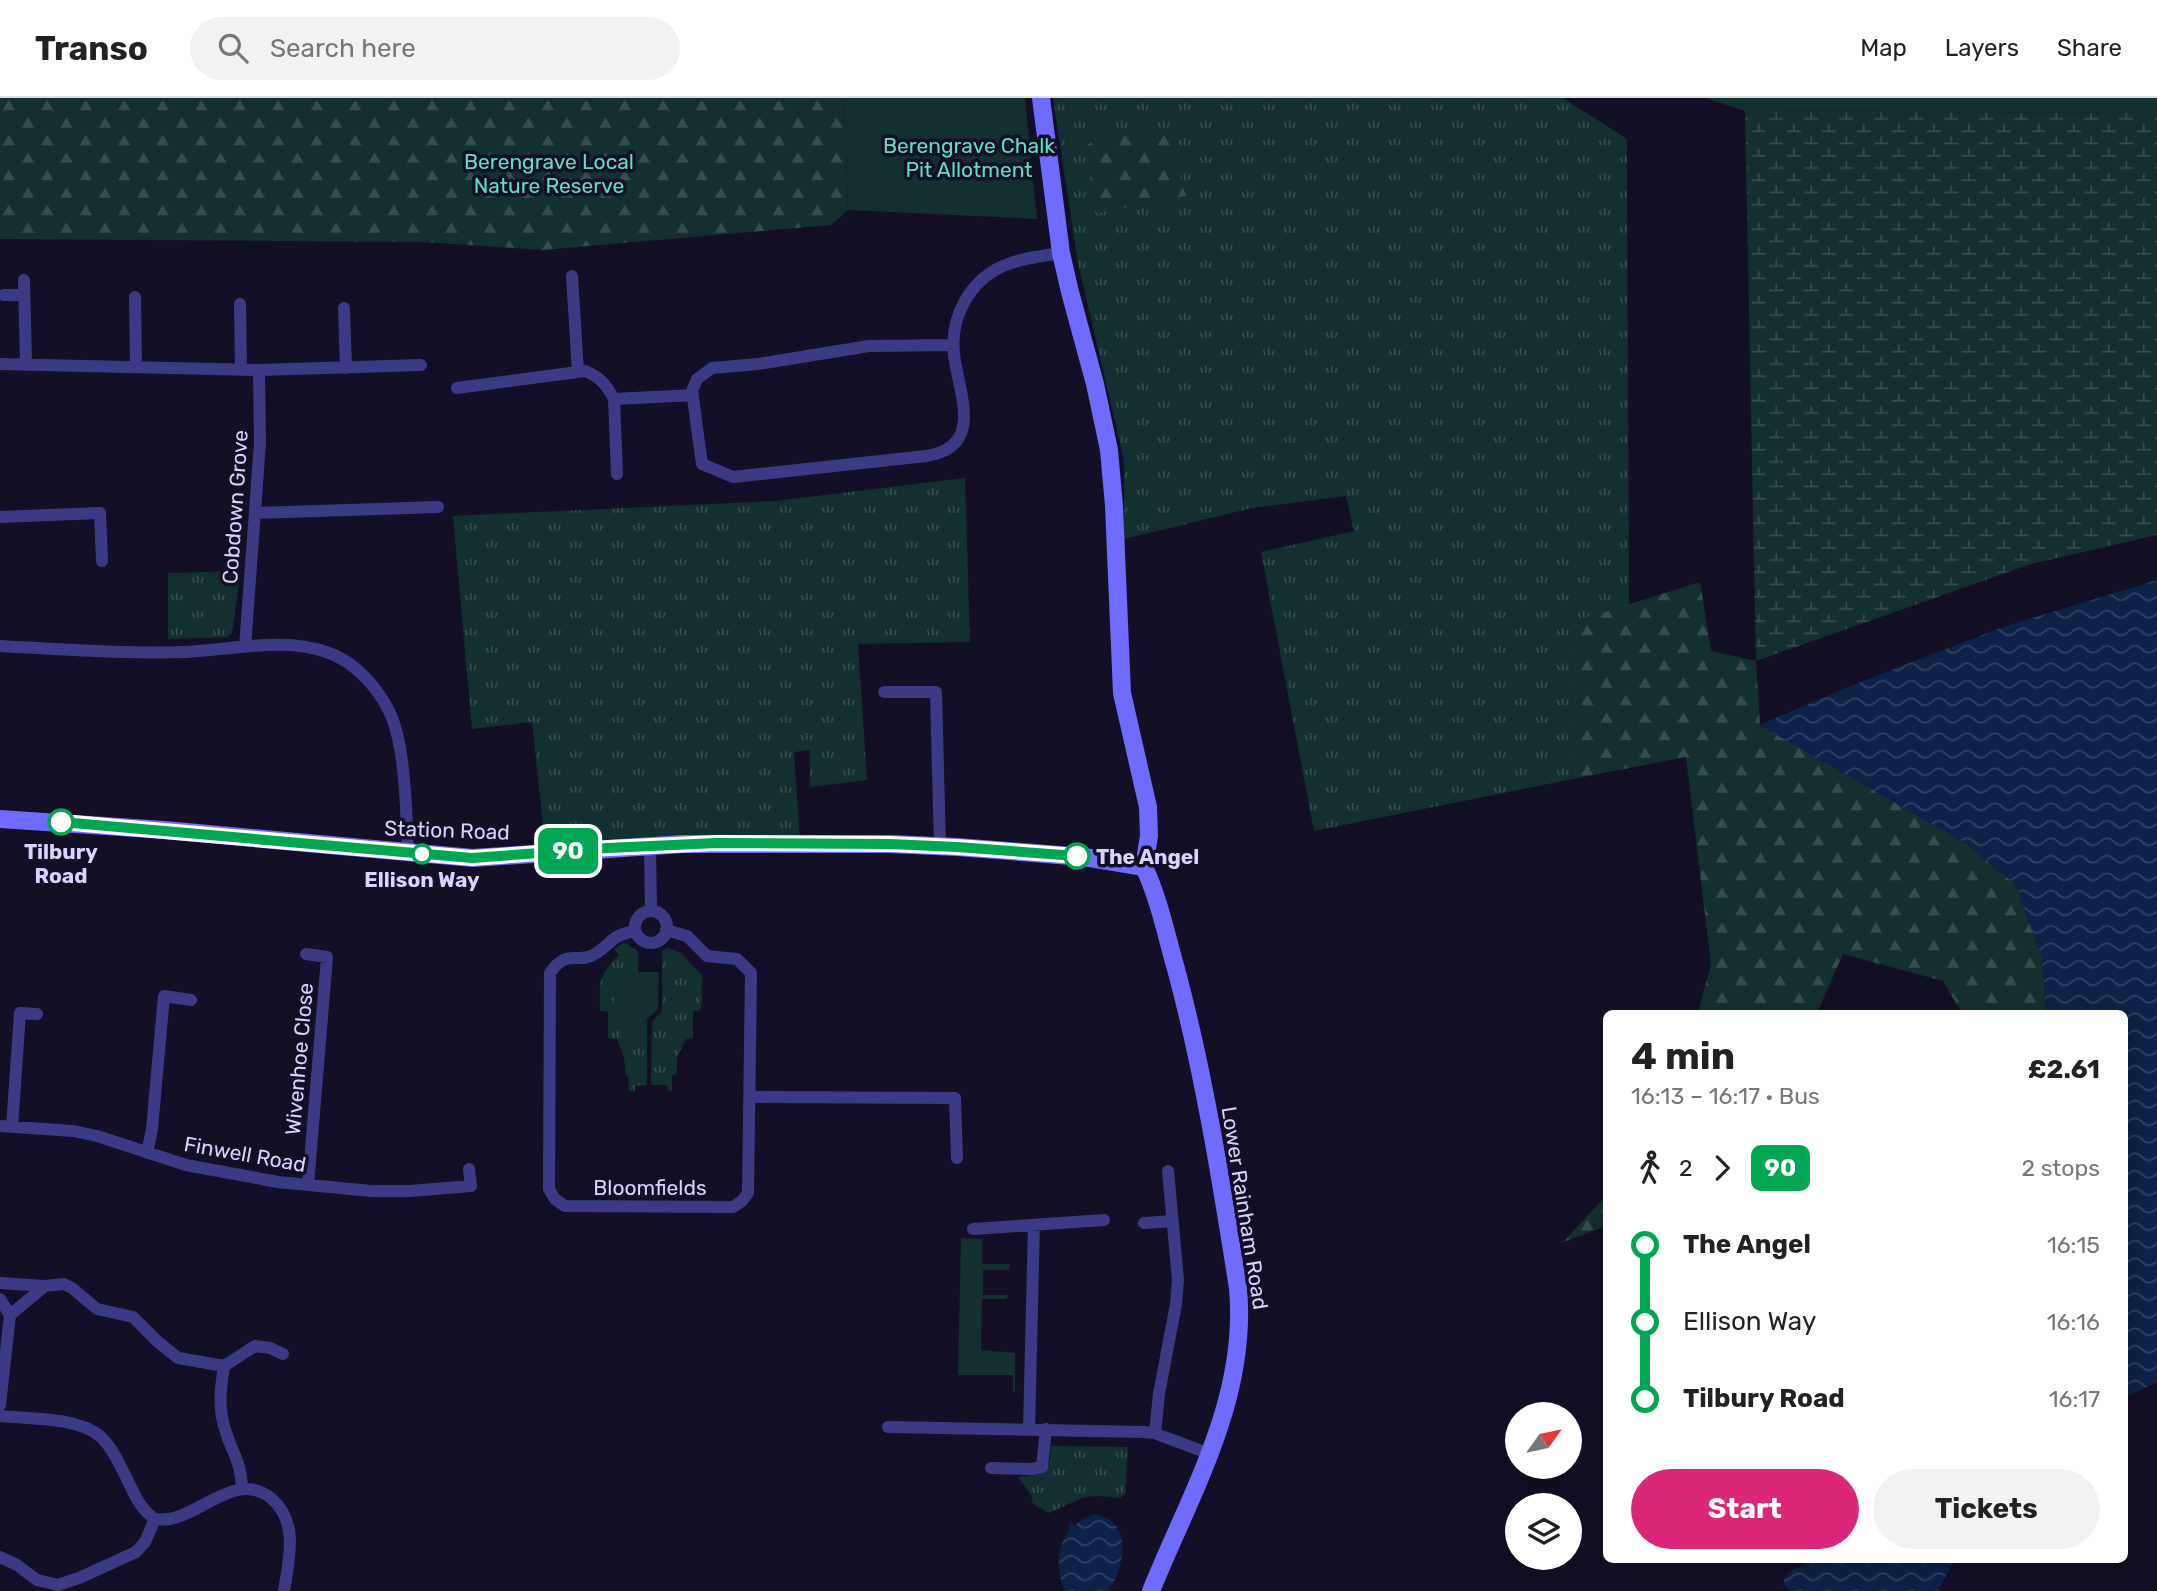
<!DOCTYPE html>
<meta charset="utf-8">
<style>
:root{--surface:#fff;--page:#f2f2f2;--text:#222;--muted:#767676;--line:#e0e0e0;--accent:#db2777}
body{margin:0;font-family:Rubik,sans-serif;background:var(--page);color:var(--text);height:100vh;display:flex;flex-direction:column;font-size:26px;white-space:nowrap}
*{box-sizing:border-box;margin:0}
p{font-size:23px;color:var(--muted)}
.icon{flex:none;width:38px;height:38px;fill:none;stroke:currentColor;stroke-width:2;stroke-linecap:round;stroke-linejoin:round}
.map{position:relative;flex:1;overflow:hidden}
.sheet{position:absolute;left:1603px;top:912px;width:525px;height:553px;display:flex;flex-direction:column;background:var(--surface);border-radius:10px;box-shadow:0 4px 18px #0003}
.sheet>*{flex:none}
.badge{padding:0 14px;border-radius:10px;font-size:24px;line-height:46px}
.needle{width:46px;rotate:57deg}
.buttons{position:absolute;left:1505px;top:1304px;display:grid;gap:14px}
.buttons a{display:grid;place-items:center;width:77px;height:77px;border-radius:50%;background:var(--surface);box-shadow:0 4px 18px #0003;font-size:35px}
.map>.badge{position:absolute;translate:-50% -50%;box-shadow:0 0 0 4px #fff}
.legs{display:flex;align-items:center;gap:10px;height:77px;padding:0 28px;font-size:23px}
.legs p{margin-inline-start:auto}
.head{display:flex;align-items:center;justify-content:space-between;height:119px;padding:0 28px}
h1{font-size:38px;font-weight:700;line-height:52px}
.action{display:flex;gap:14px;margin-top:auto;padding:14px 28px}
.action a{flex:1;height:80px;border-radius:42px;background:var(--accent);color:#fff;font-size:28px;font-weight:700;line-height:80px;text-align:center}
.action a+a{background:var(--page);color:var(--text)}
ul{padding:0 28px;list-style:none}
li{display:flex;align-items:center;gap:24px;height:77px;font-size:26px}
li i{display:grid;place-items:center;width:10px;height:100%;margin:0 9px;background:currentColor}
li i::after{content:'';width:18px;height:18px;margin:-9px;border:5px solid;border-radius:50%;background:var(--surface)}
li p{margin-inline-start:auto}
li:first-child i{background:linear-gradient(#0000 50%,currentColor 0)}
li:last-child i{background:linear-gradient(currentColor 50%,#0000 0)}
header{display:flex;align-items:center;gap:42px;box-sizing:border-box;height:98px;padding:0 35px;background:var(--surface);border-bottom:2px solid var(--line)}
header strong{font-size:33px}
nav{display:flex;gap:38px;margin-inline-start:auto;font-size:24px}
.search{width:490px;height:63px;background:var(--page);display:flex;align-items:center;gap:18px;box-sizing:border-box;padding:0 24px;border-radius:38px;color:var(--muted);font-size:26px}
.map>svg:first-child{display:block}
.grass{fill:url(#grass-tufts)}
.forest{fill:url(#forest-firs)}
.wetland{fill:url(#wetland-marsh)}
.green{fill:#12302f}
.water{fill:url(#water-waves)}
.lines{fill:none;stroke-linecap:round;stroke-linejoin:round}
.street{stroke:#3d3a85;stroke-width:12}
.secondary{stroke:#6f6bff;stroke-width:18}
.line-1-casing{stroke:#fff;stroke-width:16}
.line-1{stroke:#00a651;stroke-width:10}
.stop-1-dot{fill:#fff;stroke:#00a651;stroke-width:3.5}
.labels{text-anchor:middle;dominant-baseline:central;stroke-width:7;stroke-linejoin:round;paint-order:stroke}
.park-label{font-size:21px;fill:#5fe0c0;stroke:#130f26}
.street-label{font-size:21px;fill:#d9d4ff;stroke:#130f26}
.stop-label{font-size:21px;font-weight:bold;fill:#d9d4ff;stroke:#130f26}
</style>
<header>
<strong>Transo</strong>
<div class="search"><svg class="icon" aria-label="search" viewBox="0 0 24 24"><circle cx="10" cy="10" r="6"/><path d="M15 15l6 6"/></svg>Search here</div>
<nav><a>Map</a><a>Layers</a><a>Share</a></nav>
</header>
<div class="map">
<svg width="2157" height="1493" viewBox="0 0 2157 1493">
<defs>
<pattern id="grass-tufts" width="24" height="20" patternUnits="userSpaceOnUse" patternTransform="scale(1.75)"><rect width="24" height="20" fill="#12302f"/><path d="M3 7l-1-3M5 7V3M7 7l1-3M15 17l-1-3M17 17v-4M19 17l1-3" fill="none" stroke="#344d4e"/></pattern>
<pattern id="forest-firs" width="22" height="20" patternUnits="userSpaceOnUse" patternTransform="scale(1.75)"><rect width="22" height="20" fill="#12302f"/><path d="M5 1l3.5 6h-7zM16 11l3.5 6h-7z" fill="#344d4e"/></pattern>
<pattern id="wetland-marsh" width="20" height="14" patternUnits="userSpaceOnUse" patternTransform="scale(1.75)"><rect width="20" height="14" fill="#12302f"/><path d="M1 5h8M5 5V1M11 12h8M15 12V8" fill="none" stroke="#344d4e"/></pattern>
<pattern id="water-waves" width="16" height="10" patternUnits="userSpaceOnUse" patternTransform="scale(1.75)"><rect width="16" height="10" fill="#0c2248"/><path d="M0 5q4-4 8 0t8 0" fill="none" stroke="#2f4163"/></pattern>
</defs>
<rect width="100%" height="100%" fill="#130f26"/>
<path class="grass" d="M1053,0H1563L1627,41L1629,507L1573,524V681L1314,733L1261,454L1354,433L1346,398L1252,410L1124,441V362L1078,165Z
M965,380L970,544L858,546L867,682L810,689V652L794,654L800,742L545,745L532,624L472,631L453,418L775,403Z
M241,473L232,535L227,539L168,541V475Z
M623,845L628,846L638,854V874H631L614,890V923H620L625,943L647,922V987L635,988V993H629L628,977H626L624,959L617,941L608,940V914L600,913C600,883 597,879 619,857L614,851Z
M668,850L681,855L702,877L701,912L693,913V940L686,941L677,959V976L672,977V993H668L667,987H651L652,924L662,913V853Z
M1051,1348L1128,1349L1125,1396L1120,1400L1099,1398L1084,1399L1049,1415L1033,1406L1031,1397L1018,1379C1046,1376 1049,1378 1051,1348Z"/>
<path class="forest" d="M0,0H844L848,112L831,127L543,152L423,144L0,141Z
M1114,32L1166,34L1186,98L1096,115L1085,48Z
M1700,484L1711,553L1756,563L1760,627L1965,745L2015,786L2042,860L2046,915H1962L1943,883L1843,856L1817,915H1698L1711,866L1686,659L1573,681V524Z
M1606,1098V1128L1561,1145H1562Z"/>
<path class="wetland" d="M1745,13L2157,15V437L2031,466L1756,563Z"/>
<path class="green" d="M844,0H1025L1037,121L848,112Z
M1705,0H2157V15L1745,13Z
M631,874H659L658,911L625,943L622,944L620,924L614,923V890Z
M961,1140L982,1141V1166H1010L1009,1172H983V1197H1008L1007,1201H982L981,1252L1015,1255V1294H1013V1277H958Z"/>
<path class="water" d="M2157,482V1284L2125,1299L2124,915H2046L2042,860L2015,786L1965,745L1759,627L1860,584L2003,529Z
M1095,1416C1135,1424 1124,1469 1109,1493H1064C1056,1469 1056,1452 1070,1430L1068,1427L1069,1425L1075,1427L1088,1418Z
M1818,1461H1955L1938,1493H1791L1783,1487C1785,1471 1804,1467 1818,1461Z"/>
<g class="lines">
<path class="street" d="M572,178L578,274
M24,182L26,265
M4,197H24
M135,199L136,268
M240,206L241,271
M344,210L346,270
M953,247L869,248L758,266L712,270L697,281L692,293L702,366L733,379L926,358C986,349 958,294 954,256C950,220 969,183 1003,168C1021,160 1042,158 1061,155
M0,266L259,272L421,267
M457,290L585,273C600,279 606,286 614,301L693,297
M614,301L617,376
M256,415L438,409
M0,419L100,415L102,463
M0,548C62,551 124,556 186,554C232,552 285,538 329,555C355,564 377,589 389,613C406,647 406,716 408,755
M245,549L260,345L259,272
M884,594H936L940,749
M650,747L651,813
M635 829a16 16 0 1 1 32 0a16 16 0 1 1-32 0Z
M635,833C609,838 614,844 595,856C577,867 568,849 550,875L549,1091L555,1101L565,1108L733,1109L742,1103L748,1095L751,875L737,861L707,858L687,838L666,832
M306,856L327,859L308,1087
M750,999L955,1000L957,1060
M0,1028L73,1033L97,1038L186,1067L278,1084L371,1093H410L471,1088L469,1071
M12,1029L20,915L37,916
M147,1055L152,1031L164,898L191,902
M1144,1125L1173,1123
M973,1131L1104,1122
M0,1185L45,1188
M0,1201L10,1217
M224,1268L255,1248L270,1250L283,1256
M0,1307L10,1217L45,1188L64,1186L72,1190L97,1211L133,1219L157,1243L178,1260L224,1268C221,1288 218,1307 224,1328C231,1354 241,1361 242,1391
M0,1318C29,1321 79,1319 101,1339C113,1351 120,1367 127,1381C134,1396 141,1412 155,1421C195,1428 233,1368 272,1401C299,1425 289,1461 284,1493
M888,1329L1143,1334L1154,1335L1210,1356
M1029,1331L1034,1127
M1155,1335L1159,1296L1176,1206L1178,1182L1168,1073
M991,1370L1032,1371L1042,1369L1046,1331
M0,1459L17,1467L37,1482L58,1487L79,1480L136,1454L145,1444L155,1421"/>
<path class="secondary" d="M1041,0L1061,155L1070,194L1095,286L1109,352L1114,408L1122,595L1148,709L1149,738L1144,769
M0,721L164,732L473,760L683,746H890L957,749L1084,759L1144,769
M1144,769C1159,801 1166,836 1176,871C1204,975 1221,1083 1238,1190C1248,1301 1191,1394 1151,1493"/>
</g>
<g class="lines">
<defs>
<path id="line-1" d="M61,724L472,760L608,750L716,745L890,746L957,749L1077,758"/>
</defs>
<use href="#line-1" class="line-1-casing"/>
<use href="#line-1" class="line-1"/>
</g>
<g class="stop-1-dot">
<circle cx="61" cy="724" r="12"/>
<circle cx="422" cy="756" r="9"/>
<circle cx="1077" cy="758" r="12"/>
</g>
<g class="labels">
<g class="park-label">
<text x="969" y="47">Berengrave Chalk<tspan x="969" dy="24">Pit Allotment</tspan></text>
<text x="549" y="63">Berengrave Local<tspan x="549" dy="24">Nature Reserve</tspan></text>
</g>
<g class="street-label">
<text transform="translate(235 409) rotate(-86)">Cobdown Grove</text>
<text transform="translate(447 732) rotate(2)">Station Road</text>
<text transform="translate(299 961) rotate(-85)">Wivenhoe Close</text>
<text transform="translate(245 1056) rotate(10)">Finwell Road</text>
<text x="650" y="1089">Bloomfields</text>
<text transform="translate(1245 1110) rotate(81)">Lower Rainham Road</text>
</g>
<g class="stop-label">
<text x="61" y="753">Tilbury<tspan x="61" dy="24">Road</tspan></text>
<text x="1096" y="758" text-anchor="start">The Angel</text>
<text x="422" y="781">Ellison Way</text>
</g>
</g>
</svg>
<div class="buttons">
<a><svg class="needle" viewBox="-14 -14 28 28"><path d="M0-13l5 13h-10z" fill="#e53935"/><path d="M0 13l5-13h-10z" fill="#767676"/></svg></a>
<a><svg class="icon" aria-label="layers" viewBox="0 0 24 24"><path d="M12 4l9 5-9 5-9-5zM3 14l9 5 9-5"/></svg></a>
</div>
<b class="badge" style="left:568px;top:753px;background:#00a651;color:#fff">90</b>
<section class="sheet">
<div class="head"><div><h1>4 min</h1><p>16:13 – 16:17 · Bus</p></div><b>£2.61</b></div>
<div class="legs"><svg class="icon" aria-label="walk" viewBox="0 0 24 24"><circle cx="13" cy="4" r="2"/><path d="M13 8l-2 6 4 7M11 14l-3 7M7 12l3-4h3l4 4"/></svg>2<svg class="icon" aria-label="forward" viewBox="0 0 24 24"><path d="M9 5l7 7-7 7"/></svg><b class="badge" style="background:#00a651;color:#fff">90</b><p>2 stops</p></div>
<ul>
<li><i style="color:#00a651"></i><b>The Angel</b><p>16:15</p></li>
<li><i style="color:#00a651"></i><span>Ellison Way</span><p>16:16</p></li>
<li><i style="color:#00a651"></i><b>Tilbury Road</b><p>16:17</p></li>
</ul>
<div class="action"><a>Start</a><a>Tickets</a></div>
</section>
</div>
